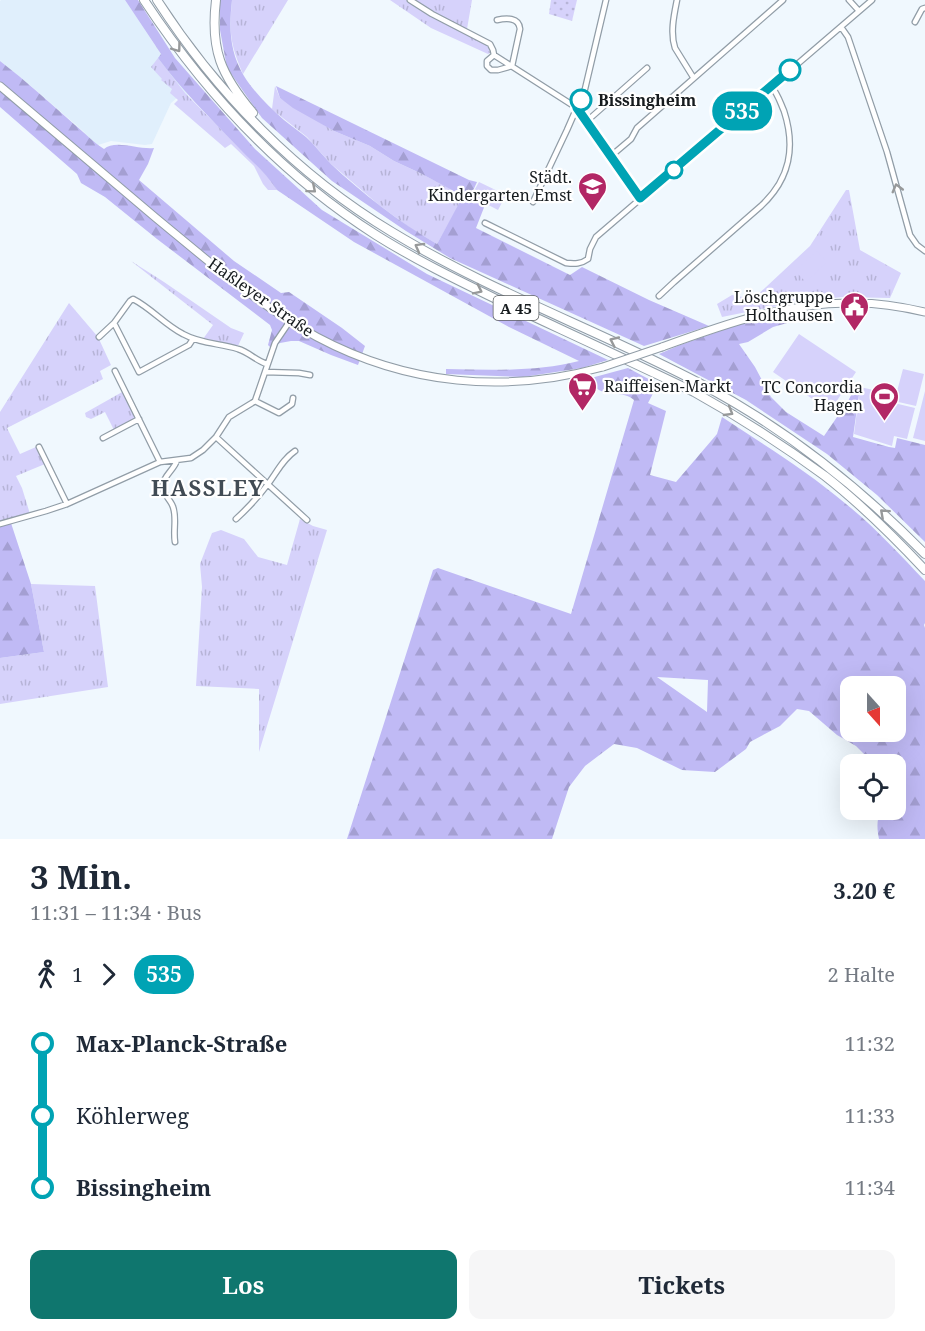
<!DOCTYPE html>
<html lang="de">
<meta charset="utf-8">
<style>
:root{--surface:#fff;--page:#f6f6f7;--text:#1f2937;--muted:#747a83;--accent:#0f766e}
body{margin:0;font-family:"Noto Serif",serif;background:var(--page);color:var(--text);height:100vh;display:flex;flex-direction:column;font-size:22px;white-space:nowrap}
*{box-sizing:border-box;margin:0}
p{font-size:20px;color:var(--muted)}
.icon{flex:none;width:33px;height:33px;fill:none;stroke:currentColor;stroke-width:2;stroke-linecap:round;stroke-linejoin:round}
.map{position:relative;height:839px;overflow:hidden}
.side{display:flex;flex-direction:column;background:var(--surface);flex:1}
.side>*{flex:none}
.badge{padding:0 12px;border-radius:20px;font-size:21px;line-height:39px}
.needle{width:39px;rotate:159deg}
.buttons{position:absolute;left:840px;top:676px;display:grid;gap:12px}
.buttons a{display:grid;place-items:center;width:66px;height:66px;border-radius:12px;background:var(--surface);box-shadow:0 6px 24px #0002;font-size:30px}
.map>.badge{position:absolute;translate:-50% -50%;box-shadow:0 0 0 3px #fff}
.legs{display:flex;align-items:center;gap:9px;height:66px;padding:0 30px;font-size:20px}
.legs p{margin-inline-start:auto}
.summary{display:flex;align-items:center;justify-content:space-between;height:102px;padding:0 30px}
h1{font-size:33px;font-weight:700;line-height:45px}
.action{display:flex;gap:12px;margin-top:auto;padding:12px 30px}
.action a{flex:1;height:69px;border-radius:12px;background:var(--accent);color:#fff;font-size:24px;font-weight:700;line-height:69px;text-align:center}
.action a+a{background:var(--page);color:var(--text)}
ul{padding:0 30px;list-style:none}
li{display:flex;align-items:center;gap:21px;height:72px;font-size:22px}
li i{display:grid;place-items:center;width:9px;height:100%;margin:0 8px;background:currentColor}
li i::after{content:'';width:15px;height:15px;margin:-8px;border:4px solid;border-radius:50%;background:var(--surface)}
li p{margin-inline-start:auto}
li:first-child i{background:linear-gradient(#0000 50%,currentColor 0)}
li:last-child i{background:linear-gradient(currentColor 50%,#0000 0)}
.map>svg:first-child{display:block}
.built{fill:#e0effc}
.grass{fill:url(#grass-tufts)}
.forest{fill:url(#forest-firs);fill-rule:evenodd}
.garden{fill:url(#garden-dots)}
.pitch{fill:#d6d2fb}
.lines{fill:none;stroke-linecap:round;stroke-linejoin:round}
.minor-casing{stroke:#919da7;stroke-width:7}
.secondary-casing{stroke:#919da7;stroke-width:9}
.motorway-casing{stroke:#919da7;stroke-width:10}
.minor{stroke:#fff;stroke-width:4.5}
.secondary{stroke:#fff;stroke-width:7}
.motorway{stroke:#fff;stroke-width:8}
.secondary-bridge-casing{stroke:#919da7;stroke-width:9;stroke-linecap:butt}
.secondary-bridge{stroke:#fff;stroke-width:7}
.oneway{stroke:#97999a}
.line-1-casing{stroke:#fff;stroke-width:14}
.line-1{stroke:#00a3b4;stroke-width:9}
.stop-1-dot{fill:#fff;stroke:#00a3b4;stroke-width:3}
.labels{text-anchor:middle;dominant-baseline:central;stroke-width:4.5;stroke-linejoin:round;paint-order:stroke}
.shield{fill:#fff;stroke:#5d6062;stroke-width:1.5}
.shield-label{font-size:15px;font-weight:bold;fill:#171c1f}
.stop-label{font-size:16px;font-weight:bold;fill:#171c1f;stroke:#fff;text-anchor:start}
.poi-label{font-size:16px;fill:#171c1f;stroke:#fff;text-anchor:end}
.street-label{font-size:16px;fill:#171c1f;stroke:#fff}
.district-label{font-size:22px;font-weight:bold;letter-spacing:1.5px;fill:#414b54;stroke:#fff}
</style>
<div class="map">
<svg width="925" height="839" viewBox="0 0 925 839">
<defs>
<pattern id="grass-tufts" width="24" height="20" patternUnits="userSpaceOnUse" patternTransform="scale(1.5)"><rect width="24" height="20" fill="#d6d2fb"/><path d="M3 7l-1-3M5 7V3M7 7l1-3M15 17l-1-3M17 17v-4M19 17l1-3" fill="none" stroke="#b7b4d7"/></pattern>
<pattern id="forest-firs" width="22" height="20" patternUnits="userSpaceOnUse" patternTransform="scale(1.5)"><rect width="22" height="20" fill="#c0baf5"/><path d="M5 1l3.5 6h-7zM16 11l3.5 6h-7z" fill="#a49fd2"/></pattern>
<pattern id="garden-dots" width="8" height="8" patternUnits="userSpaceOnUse" patternTransform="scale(1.5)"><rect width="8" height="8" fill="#d6d2fb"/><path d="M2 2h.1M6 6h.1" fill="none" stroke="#b7b4d7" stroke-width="1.8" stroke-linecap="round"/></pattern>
</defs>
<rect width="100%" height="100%" fill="#f0f8fe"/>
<path class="built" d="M1,0H125L188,95L179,96L171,103L152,144L145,145L111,141L98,145L93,142L83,131L31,86L0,61V1Z"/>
<path class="grass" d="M232,0H288L243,74C230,44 229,32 232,0Z
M390,0H410L489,45L490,53L488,54L431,28Z
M415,0H472L467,29L452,23Z
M158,58L185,93L270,179L277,190H268L263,184L254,166L231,144L225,148L174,104L178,100L170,93L172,89L161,80L162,79L151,67Z
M275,86L280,98L334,131L370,146L394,161L420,173L464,196L437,244L413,230L379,205L330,163L307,137L274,111L272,109Z
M846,190H849L860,250L901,273L890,298L843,297L802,301L722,317L717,304L732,295L753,299L810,246Z
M131,261L164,282L231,328L244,333L238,346L203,339L213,325Z
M69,303L98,337L111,365L100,371L103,379L7,428L20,454L36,447L45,464L16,476L22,488L30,514L0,522V412Z
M124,391L135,415V418L114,430L105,412L91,419L86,417L85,413Z
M300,519L313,526L327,530L259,752V689L196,686L202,587L200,564L212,533L221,530L244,539L258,557L287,565Z
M31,584L95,586L108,687L0,704V658L44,652Z"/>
<path class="forest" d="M125,0H138L175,58L255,149L322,210L427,274L608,360L582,368L523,377L446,374V369C490,370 536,372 579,361L509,327L354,242L277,190C266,173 250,160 236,145C209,117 181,89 158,58L161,54Z
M220,0H232C229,27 229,51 244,76C254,92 269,107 284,120C291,126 299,131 306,137C315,145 322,155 331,164C363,194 399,222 437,244L463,196L420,173L394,161L370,146L334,131L293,108L280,98L276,86L469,180L477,182L471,195L485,205L476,228L570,275L582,267L649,300L709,326L644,346L450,258L406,231L332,181L262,118L227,68L220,30Z
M0,61C26,81 50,103 75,125C85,133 93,142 104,149C115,139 139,150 154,148L148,164L139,180L234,261L281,293L289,292L342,328L365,346L358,365L331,355L299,341H291L280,343L270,347L268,345L272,330L270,325L157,239L105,197L81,183L77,174L0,107Z
M795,311L798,320L773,327L748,342L739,344L755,367L771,397L786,412L824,436L848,401L857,384L860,387L853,437L889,447L895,448L897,438L925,445V542L877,495L827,454L746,400L659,354L680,345L731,327L750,321Z
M628,368L658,384L648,403L666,411L650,475L676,482L717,434L722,417C764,445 807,471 846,504C875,527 900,555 925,581V623L924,625L925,628V839H879C877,829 876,818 882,810H896V765H875L856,746L837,735L809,711L797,709L780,726L750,742L746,749L715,772L682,770L637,748L614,744L585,766L569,787L552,839H347L433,570L438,568L571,614L634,400C619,387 598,402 591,378ZM657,677L708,680L707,712ZM850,687H896V732H850Z
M11,523L31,584L44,652L0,658V526Z"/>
<path class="garden" d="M551,0H577L572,21L549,14Z"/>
<path class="pitch" d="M479,182L506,195L498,210L471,196Z
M817,251L827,262L806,282L795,271Z
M799,334L856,372L830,411L773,372Z
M903,369L924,374L916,406L894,401V403L915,408L907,439L894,436L892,446L854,434L860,387L896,395Z
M925,391V441L913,438Z"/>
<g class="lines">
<defs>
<path id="minor" d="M410,0L432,14L490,44L493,50L494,55L577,108L640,198
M677,0C674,15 670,33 675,48L693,77
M849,0L859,11
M497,20C506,18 519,17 520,29L512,66
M915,22L922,9L925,8
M841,27L848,37L887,152L910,235L917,245L925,251
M494,55L487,61V66L491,70H498L512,66
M587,121L647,68
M611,156L631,139L637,128L783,0
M533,202L567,130L585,89L606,0
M485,223L566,263C575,264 581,264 588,259L590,249L596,237L872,0
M659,296L674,282L761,206C790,179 796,148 784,111C780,102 778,94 771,86
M99,337L114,323
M193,339L189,345L139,372L114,323L130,301L133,299C151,308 165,325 183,334C201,344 219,343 238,349C249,352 256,361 267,364
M115,371L160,462
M265,372L299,373L310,375
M255,401L279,413L292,404L293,398
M216,437L307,520
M103,438L139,419
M39,447L67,504
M236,519C248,508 259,496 268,484C277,472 283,459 295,451
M0,524L46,511L67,504L160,462L191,458L203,450L216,437L229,417L252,403L255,401L275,343L290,321
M175,542C173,530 177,518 173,507C171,500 162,494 163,485C163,476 175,469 177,460"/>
<path id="secondary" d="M0,86C52,130 104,174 156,218C207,260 258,305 317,337C407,385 505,394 603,367
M662,347C725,324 789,301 857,303C880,303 903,307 925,312"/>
<path id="motorway" d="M144,0C206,94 280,174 376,235C414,259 455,279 496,299C562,330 628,360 694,392C739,417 783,445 825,476C861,504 894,537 925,570
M157,0C217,93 297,175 392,232C491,292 601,331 703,385C786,429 859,487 925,554
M216,0C210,50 221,75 253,113"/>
</defs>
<use href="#minor" class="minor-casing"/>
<use href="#secondary" class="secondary-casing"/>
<use href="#motorway" class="motorway-casing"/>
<use href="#minor" class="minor"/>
<use href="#secondary" class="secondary"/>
<use href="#motorway" class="motorway"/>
<defs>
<path id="secondary-bridge" d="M603,367L662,347"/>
</defs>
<use href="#secondary-bridge" class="secondary-bridge-casing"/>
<use href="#secondary-bridge" class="secondary-bridge"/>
</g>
<defs><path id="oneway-chevron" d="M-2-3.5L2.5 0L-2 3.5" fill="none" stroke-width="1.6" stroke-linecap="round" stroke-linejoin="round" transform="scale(1.5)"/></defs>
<g class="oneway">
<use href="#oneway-chevron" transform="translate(177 48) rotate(54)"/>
<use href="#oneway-chevron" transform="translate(897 188) rotate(-105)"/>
<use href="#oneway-chevron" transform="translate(312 189) rotate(40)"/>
<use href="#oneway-chevron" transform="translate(419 247) rotate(-151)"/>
<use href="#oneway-chevron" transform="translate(478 290) rotate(26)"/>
<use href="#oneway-chevron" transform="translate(614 341) rotate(-155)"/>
<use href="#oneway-chevron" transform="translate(729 412) rotate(31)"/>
<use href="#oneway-chevron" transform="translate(884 513) rotate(-138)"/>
</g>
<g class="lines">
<defs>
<path id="line-1" d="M581,100L577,108L640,198L790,70"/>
</defs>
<use href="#line-1" class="line-1-casing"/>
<use href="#line-1" class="line-1"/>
</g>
<defs>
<symbol id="school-pin" viewBox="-11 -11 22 30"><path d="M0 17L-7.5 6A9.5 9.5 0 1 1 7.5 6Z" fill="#b22765" stroke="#fff"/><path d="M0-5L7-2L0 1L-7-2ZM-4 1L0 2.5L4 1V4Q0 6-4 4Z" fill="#fff"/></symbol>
<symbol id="civic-pin" viewBox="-11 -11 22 30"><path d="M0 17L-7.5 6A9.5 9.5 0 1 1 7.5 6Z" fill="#b22765" stroke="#fff"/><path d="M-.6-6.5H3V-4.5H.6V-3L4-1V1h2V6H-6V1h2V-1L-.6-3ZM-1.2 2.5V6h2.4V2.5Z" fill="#fff"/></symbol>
<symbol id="supermarket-pin" viewBox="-11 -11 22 30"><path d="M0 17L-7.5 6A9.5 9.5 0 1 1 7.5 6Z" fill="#b22765" stroke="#fff"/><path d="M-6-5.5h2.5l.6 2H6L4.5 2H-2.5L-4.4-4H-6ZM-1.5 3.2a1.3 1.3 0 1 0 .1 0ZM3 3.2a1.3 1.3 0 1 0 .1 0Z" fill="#fff"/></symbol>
<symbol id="stadium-pin" viewBox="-11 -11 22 30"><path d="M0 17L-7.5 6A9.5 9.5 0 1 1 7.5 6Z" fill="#b22765" stroke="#fff"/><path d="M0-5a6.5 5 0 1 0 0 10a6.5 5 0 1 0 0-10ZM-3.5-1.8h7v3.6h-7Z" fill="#fff"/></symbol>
</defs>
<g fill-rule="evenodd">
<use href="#school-pin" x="576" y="170" width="33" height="45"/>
<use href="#civic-pin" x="838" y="290" width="33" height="45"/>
<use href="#supermarket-pin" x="566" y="370" width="33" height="45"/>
<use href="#stadium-pin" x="868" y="380" width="33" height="45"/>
</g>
<g class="stop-1-dot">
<circle cx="790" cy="70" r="10"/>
<circle cx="581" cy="100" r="10"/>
<circle cx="674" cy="170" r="8"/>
</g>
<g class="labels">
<rect class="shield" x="493.5" y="296" width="45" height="24" rx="4.5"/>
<g class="shield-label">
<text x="516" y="308">A 45</text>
</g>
<g class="stop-label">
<text x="598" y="100">Bissingheim</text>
</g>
<g class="poi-label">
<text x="572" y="177">Städt.<tspan x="572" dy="18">Kindergarten Emst</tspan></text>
<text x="833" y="297">Löschgruppe<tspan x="833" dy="18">Holthausen</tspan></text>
<text x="604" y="386" text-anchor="start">Raiffeisen-Markt</text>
<text x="863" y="387">TC Concordia<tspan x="863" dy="18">Hagen</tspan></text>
</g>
<g class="street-label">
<text transform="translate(261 297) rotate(35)">Haßleyer Straße</text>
</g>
<g class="district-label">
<text x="208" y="487">HASSLEY</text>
</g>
</g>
</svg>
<div class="buttons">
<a><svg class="needle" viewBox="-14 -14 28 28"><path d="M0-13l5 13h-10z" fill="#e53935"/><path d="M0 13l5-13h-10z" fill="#747a83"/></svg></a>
<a><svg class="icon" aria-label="locate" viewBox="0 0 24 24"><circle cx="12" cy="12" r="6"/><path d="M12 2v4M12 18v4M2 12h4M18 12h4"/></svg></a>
</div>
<b class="badge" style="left:742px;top:111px;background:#00a3b4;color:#fff">535</b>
</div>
<section class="side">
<div class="summary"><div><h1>3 Min.</h1><p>11:31 – 11:34 · Bus</p></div><b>3.20 €</b></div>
<div class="legs"><svg class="icon" aria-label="walk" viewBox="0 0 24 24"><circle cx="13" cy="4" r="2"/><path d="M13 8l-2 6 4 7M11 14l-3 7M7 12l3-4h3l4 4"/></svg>1<svg class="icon" aria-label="forward" viewBox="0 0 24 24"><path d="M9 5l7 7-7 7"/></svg><b class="badge" style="background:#00a3b4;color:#fff">535</b><p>2 Halte</p></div>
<ul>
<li><i style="color:#00a3b4"></i><b>Max-Planck-Straße</b><p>11:32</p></li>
<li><i style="color:#00a3b4"></i><span>Köhlerweg</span><p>11:33</p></li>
<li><i style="color:#00a3b4"></i><b>Bissingheim</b><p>11:34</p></li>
</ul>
<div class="action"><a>Los</a><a>Tickets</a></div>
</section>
